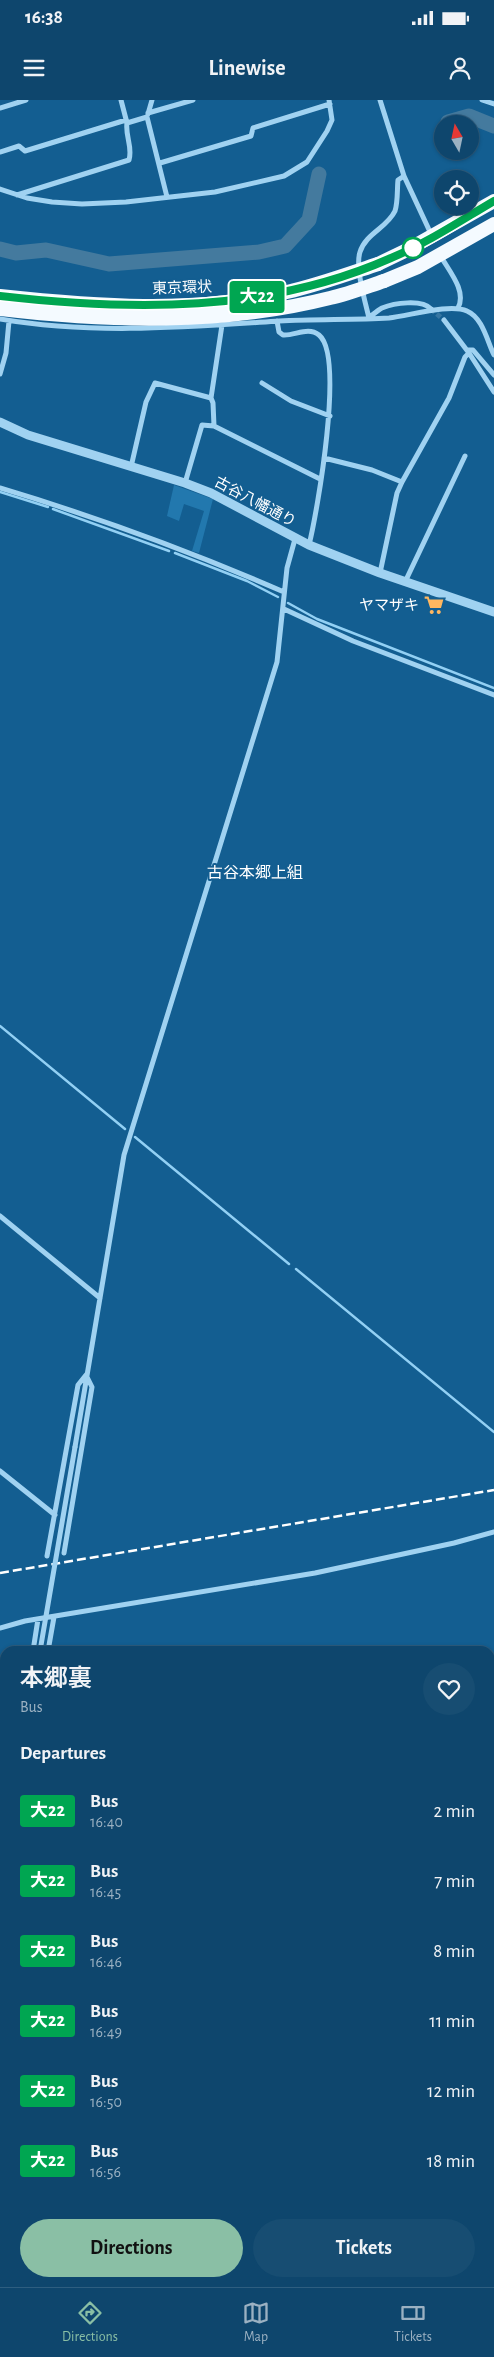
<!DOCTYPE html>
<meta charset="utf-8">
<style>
:root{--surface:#0e466d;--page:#174d72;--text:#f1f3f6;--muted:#9bb1c2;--line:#2e5e80;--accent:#8abfa5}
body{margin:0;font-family:"Alegreya Sans","Noto Sans JP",sans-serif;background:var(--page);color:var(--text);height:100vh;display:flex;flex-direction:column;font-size:19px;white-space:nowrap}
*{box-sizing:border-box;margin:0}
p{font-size:16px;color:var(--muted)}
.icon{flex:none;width:28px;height:28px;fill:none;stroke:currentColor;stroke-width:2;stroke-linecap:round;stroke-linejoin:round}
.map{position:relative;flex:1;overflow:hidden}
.side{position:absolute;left:0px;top:1546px;width:495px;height:641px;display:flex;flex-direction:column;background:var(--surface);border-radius:15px 15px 0 0;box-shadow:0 1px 4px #0004,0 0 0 1px var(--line)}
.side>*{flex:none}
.badge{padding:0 10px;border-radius:4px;font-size:18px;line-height:32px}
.needle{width:32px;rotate:351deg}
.tools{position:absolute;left:434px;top:15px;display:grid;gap:10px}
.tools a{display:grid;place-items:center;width:45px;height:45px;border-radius:50%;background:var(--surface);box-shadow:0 1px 4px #0004,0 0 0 1px var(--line);font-size:25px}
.map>.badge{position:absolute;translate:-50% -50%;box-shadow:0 0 0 2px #fff}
h2{padding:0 20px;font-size:19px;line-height:45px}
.round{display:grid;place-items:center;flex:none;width:52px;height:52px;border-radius:26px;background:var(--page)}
.summary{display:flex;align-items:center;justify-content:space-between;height:85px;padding:0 20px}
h1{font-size:24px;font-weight:600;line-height:38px}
.action{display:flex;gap:10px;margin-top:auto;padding:10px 20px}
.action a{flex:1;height:58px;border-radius:30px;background:var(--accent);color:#111;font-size:20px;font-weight:600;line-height:58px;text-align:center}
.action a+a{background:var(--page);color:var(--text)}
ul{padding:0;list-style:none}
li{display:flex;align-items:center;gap:15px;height:70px;padding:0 20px}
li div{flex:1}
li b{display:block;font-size:19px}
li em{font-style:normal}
li .badge{min-width:55px;font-weight:700;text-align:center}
.status{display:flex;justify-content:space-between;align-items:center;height:35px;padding:0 25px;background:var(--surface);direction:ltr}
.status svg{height:14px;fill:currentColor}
header{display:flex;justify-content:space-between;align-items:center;height:65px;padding:0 20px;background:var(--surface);font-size:22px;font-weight:600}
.tabs{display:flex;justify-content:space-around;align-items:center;height:70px;border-top:1px solid var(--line);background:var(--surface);font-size:14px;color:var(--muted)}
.tabs a{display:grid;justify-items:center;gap:2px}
.tabs .active{color:var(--accent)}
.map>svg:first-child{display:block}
.green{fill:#2278ae}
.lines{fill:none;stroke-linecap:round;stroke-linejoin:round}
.stream{stroke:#92d0f4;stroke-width:2.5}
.river{stroke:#447a9e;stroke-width:15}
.minor-tunnel{stroke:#3676a2;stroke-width:5;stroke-dasharray:5 2.5;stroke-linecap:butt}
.minor{stroke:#a0d2f1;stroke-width:5}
.tertiary{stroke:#a0d2f1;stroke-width:9}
.trunk{stroke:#f4faff;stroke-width:14}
.rail{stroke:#fff;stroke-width:2.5;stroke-dasharray:9 4;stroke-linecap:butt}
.minor-bridge{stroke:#a0d2f1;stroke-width:5}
.trunk-bridge{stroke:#f4faff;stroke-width:14}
.line-casing{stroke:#fff;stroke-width:11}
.line{stroke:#00a651;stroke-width:8}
.stop-dot{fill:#fff;stroke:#00a651;stroke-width:2.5}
.labels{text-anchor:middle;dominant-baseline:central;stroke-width:4;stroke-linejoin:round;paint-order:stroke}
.street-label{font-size:15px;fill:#fff;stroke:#135e91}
.poi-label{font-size:15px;fill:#fff;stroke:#135e91;text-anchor:end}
.neighbourhood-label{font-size:16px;fill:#fff;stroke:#135e91}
</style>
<div class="status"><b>16:38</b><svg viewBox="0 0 49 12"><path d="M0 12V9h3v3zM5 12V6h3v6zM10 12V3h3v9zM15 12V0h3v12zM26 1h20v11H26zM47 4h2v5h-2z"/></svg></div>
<header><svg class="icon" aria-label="menu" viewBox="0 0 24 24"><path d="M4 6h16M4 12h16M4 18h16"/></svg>Linewise<svg class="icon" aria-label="person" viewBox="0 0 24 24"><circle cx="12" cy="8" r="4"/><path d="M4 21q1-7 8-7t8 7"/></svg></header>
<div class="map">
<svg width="494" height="2187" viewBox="0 0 494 2187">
<rect width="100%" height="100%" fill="#135e91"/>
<path class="green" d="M174,385L213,399L199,453L192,451L204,411L184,404L179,421L167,416Z"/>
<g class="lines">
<path class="stream" d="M0,392L48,407
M53,409L169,451
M175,453L247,481L278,497
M288,503L317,519L494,588
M0,926L125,1029
M135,1037L289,1164
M296,1169L494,1332
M490,1629L494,1622"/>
<path class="river" d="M448,22L469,16L494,26
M0,149L16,153L46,150L109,164L259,152L285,146L309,120L319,74"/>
<path class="minor-tunnel" d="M431,209L444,220"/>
<path class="minor" d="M121,0L127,23L147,17L167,97
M380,0L404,76L431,134
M482,0L494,4
M0,8L26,0
M148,13L193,0
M148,14L152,0
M0,52L19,46L25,51L126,20
M160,63L251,36L253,28L330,4
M0,89L27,98L52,102L82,104L126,102L215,92L284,76L307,62L327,31L332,20L329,0
M17,95L129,60C133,47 125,36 127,23
M440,155C449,171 467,191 458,208
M369,217C373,215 378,210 382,208C394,203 422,199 431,209
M369,218C365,201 355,167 360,152C366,133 387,128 395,111C398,102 397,89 398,80L404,76
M0,219C92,235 187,227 279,221C316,219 352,220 389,218C409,216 450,203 467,211C483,218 487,241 494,255
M277,221L279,232L283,235C295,236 308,226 319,235C345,256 317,413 309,445
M467,250H473L494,275
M469,253L494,292
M0,274L6,253L9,221
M262,283L291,301L330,316
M214,326L213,303L211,298L222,225
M324,358L372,370L402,382
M131,367L146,302L155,283L211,298
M185,383L202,325L214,326L320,379
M0,388C97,417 192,452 284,492
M380,473L397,393L402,382L449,298L465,257L469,253L444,220
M405,482L465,356
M284,509L353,541L494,595
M0,1116L100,1198
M75,1347L124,1055L277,562L287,468L295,439
M0,1371L55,1415
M47,1456L78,1285L86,1275L92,1287L64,1453
M0,1528L25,1521L315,1473L454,1443L494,1432
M33,1551L38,1519
M48,1551L54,1517
M5,1717V1719
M5,1769V1843
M490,1925L494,1927
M0,1940L5,1939
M0,2021L5,1970
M490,2051L494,2043
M490,2099L494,2102
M50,2182L51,2187
M78,2182L79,2187
M114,2182L116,2187
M26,2187L31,2182
M322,2187V2182"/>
<path class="tertiary" d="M0,322L28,335L185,383L211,393L309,445L380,473L494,512
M490,1774L494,1766
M0,2084H5"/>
<path class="trunk" d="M378,164L407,150L494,101
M384,181L418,167L494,124"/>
<path class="rail" d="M0,1473L494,1390"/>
<path class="minor-bridge" d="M40,1551L75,1347"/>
<path class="trunk-bridge" d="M0,196C94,206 194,214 287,192C318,185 348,174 378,164
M0,209C109,222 223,225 330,198C348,194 366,187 384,181"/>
</g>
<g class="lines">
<defs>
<path id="line" d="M0,196C132,211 267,213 391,158C427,143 460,121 494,101"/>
</defs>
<use href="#line" class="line-casing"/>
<use href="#line" class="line"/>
</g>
<defs>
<symbol id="supermarket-bare" viewBox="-9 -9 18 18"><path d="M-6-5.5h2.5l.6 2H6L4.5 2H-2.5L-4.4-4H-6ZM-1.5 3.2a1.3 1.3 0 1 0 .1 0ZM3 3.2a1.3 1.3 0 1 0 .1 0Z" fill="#ffb760" stroke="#135e91" stroke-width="2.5" paint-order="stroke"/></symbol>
</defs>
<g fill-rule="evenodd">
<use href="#supermarket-bare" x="420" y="491" width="28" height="28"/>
</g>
<circle class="stop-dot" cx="413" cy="148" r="10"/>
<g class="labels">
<g class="street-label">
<text transform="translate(182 188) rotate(-2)">東京環状</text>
<text transform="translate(255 402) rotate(28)">古谷八幡通り</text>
</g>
<g class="poi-label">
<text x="419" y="505">ヤマザキ</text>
</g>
<g class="neighbourhood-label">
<text x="255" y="773">古谷本郷上組</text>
</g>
</g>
</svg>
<div class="tools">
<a><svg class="needle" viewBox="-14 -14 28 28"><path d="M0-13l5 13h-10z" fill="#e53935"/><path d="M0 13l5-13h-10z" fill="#9bb1c2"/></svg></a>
<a><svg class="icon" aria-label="locate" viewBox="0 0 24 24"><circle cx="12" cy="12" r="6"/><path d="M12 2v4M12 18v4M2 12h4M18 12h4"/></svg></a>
</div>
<b class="badge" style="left:257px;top:197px;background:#00a651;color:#fff">大22</b>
<section class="side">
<div class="summary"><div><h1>本郷裏</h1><p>Bus</p></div><a class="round"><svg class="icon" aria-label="heart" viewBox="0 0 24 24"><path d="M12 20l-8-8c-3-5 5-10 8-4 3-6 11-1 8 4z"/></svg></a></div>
<h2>Departures</h2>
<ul>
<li><span class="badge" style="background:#00a651;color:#fff">大22</span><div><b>Bus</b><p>16:40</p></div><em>2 min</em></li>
<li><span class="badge" style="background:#00a651;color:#fff">大22</span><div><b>Bus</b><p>16:45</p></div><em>7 min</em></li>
<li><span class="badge" style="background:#00a651;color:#fff">大22</span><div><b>Bus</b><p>16:46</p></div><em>8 min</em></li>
<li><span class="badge" style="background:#00a651;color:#fff">大22</span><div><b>Bus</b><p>16:49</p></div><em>11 min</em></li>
<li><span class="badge" style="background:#00a651;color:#fff">大22</span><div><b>Bus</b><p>16:50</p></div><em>12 min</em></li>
<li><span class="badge" style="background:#00a651;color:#fff">大22</span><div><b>Bus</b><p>16:56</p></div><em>18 min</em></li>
</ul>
<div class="action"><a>Directions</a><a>Tickets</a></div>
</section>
</div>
<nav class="tabs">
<a class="active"><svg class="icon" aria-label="directions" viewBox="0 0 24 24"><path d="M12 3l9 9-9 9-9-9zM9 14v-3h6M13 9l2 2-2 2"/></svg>Directions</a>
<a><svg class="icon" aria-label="map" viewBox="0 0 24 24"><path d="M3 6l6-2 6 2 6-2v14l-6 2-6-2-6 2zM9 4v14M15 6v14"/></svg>Map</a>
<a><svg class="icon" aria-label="tickets" viewBox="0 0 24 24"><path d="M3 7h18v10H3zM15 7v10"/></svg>Tickets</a>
</nav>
